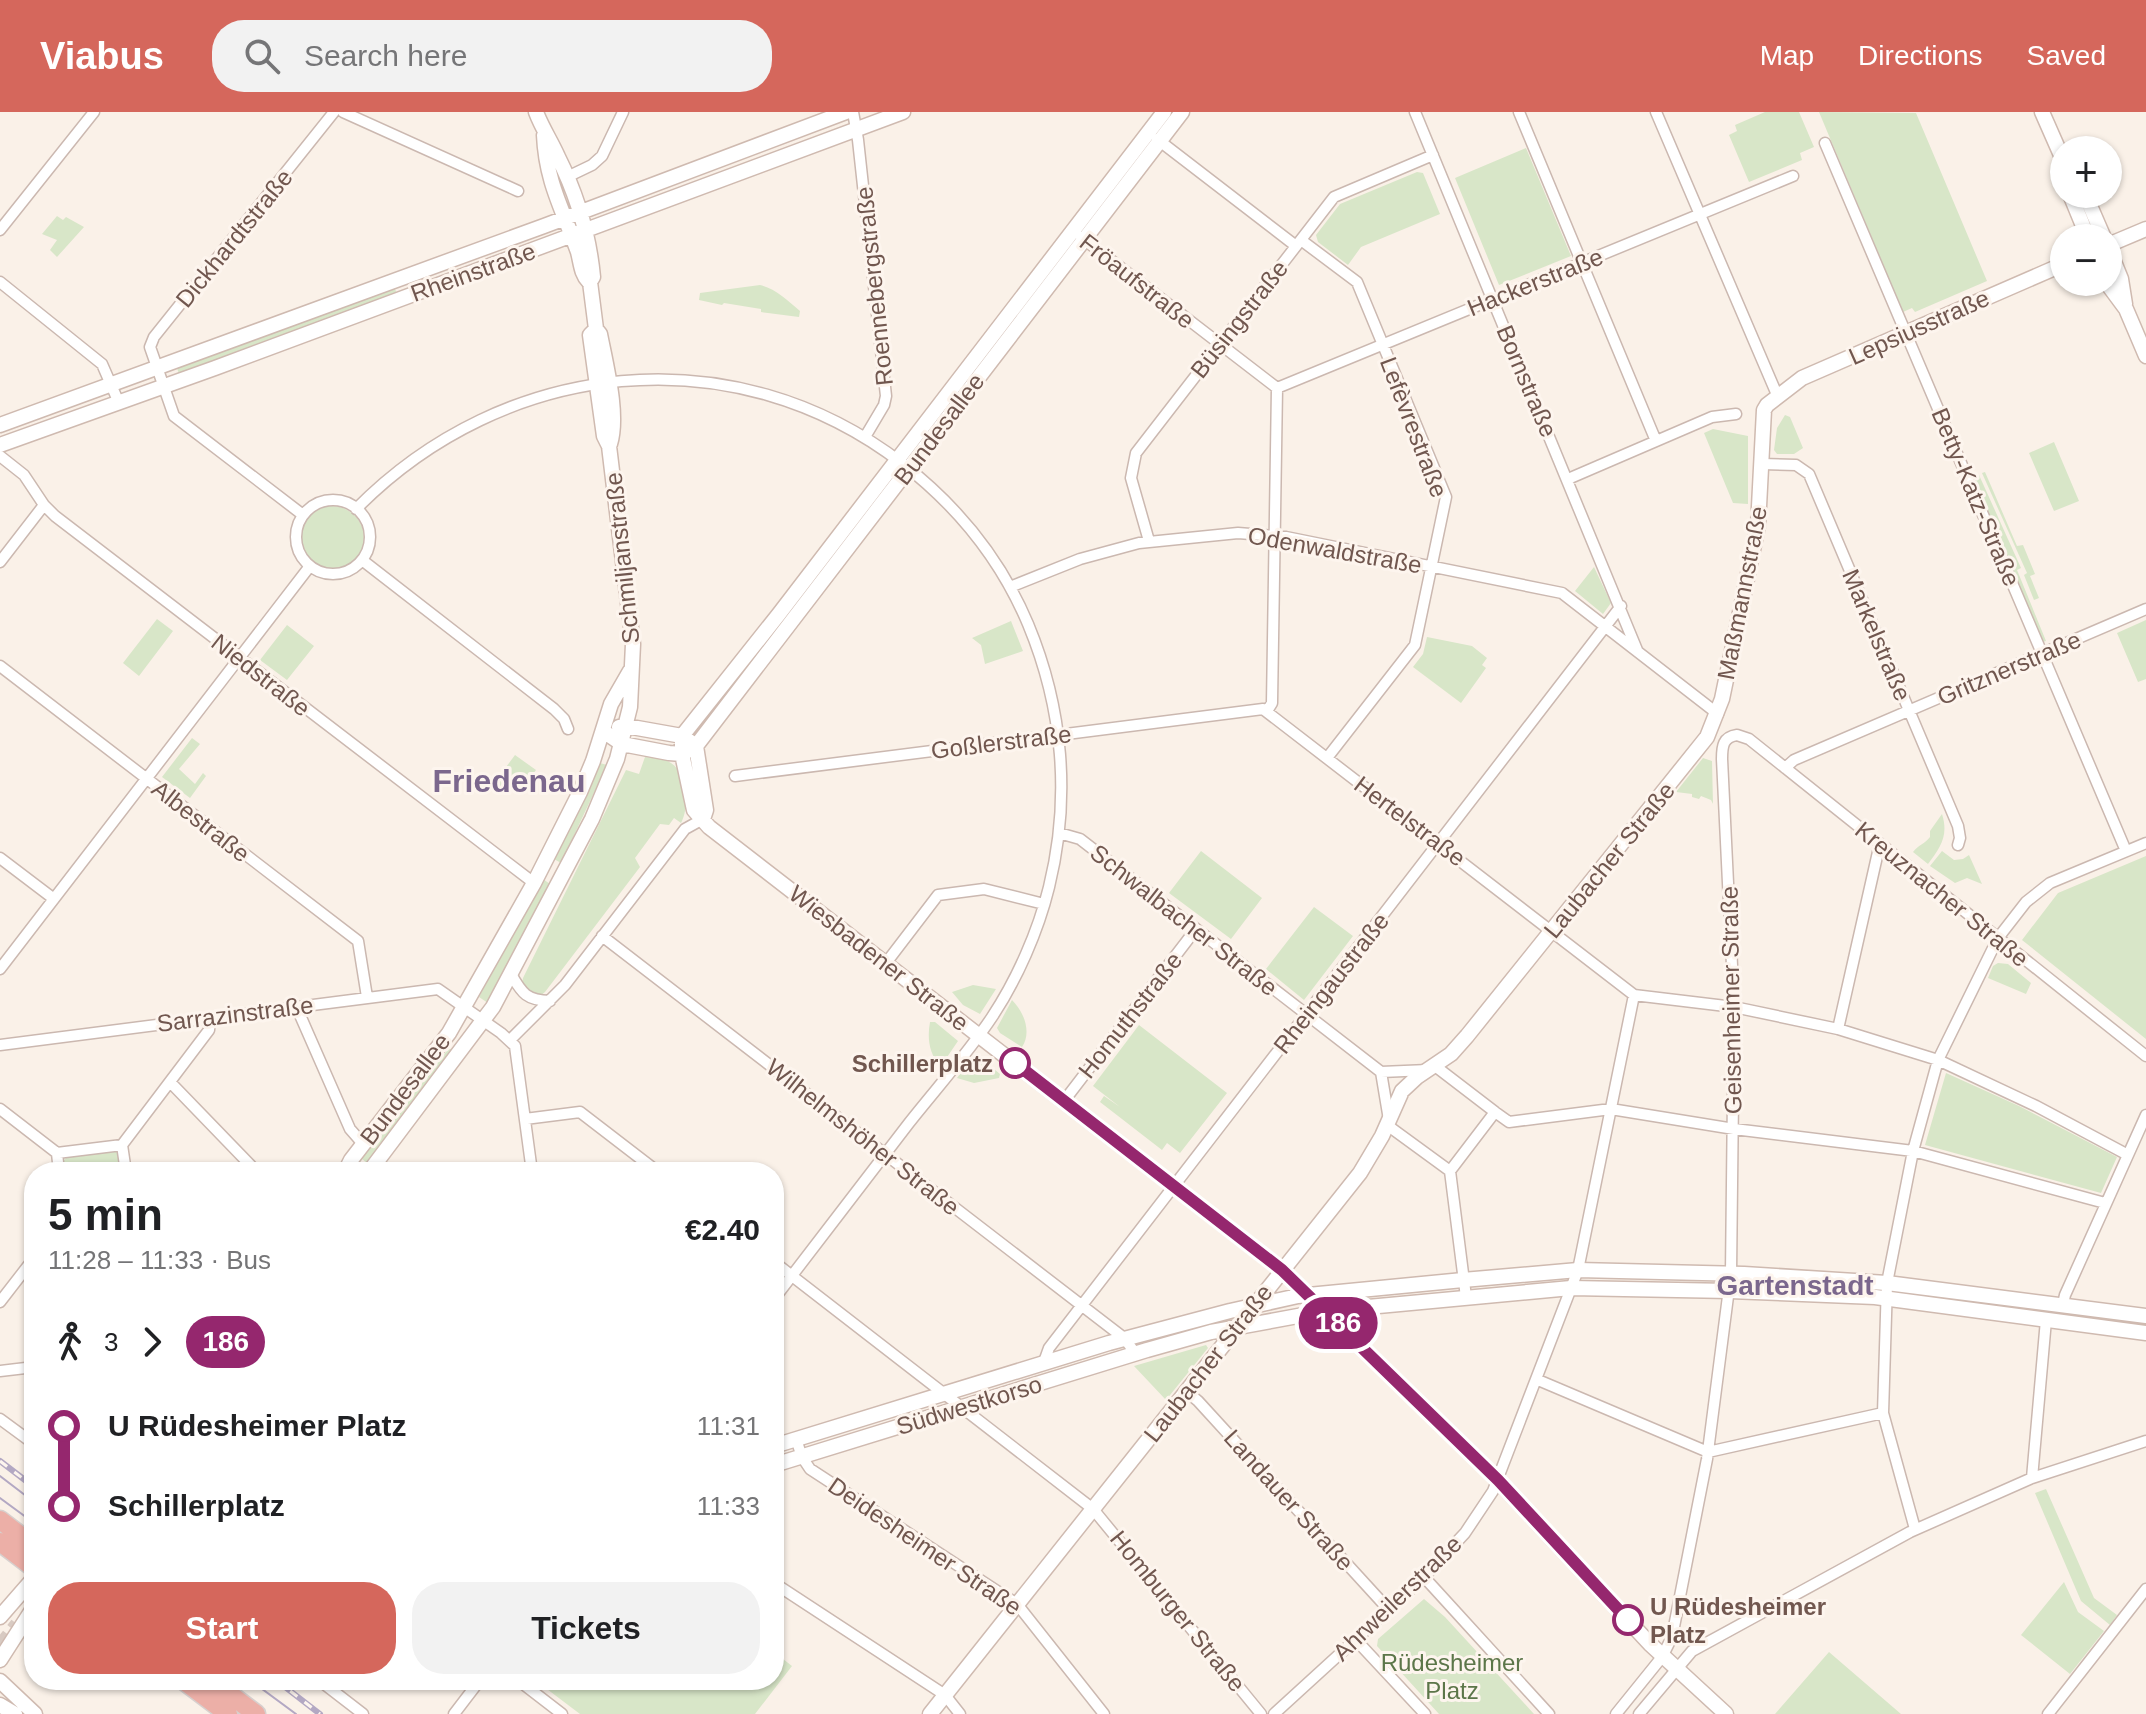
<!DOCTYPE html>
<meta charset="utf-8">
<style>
:root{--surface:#fff;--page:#f2f2f2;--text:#202124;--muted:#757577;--accent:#d5675c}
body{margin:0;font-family:Arial,sans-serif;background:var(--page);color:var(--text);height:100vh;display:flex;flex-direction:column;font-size:30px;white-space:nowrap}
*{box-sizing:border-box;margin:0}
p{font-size:26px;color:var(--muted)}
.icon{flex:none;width:44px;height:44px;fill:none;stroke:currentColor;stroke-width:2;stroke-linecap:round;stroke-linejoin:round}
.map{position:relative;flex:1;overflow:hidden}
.details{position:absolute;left:24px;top:1050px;width:760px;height:528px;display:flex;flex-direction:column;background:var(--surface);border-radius:32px;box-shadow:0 2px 6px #0004}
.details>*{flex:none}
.badge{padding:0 16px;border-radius:26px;font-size:28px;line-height:52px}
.controls{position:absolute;left:2050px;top:24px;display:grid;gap:16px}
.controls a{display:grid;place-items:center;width:72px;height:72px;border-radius:50%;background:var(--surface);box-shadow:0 2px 6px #0004;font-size:40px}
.map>.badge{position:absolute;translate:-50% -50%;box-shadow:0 0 0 4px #fff}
.legs{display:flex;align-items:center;gap:12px;height:88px;padding:0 24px;font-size:26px}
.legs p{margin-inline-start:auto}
.head{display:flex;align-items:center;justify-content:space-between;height:136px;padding:0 24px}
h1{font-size:44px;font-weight:700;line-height:60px}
.action{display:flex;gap:16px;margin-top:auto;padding:16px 24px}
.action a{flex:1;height:92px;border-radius:32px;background:var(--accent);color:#fff;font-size:32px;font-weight:700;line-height:92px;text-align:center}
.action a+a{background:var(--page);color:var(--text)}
ul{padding:0 24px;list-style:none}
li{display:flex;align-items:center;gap:28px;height:80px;font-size:30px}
li i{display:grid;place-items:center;width:12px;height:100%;margin:0 10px;background:currentColor}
li i::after{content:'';width:20px;height:20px;margin:-10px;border:6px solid;border-radius:50%;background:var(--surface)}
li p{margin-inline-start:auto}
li:first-child i{background:linear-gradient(#0000 50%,currentColor 0)}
li:last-child i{background:linear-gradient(currentColor 50%,#0000 0)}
header{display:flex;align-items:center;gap:48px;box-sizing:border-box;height:112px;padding:0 40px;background:var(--accent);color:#fff}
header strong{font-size:38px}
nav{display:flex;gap:44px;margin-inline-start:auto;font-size:28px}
.search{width:560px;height:72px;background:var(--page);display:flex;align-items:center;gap:20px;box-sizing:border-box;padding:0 28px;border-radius:32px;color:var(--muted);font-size:30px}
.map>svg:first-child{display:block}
.green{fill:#d8e6c8}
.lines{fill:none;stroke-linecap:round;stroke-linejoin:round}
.secondary-tunnel{stroke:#d8cac2;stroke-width:14;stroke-dasharray:14 7;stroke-linecap:butt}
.street-casing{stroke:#cbb8b0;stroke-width:13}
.secondary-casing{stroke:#cfbab0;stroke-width:17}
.highway-casing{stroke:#d7d0ce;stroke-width:21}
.street{stroke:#fff;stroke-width:10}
.secondary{stroke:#fff;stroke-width:14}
.highway{stroke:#ecafa7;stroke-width:18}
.tram{stroke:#b3a8c3;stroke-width:2}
.rail-casing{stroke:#b3a8c3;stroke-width:6}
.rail{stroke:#fdf5ee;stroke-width:3;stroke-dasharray:9;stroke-linecap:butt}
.line-1-casing{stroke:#fff;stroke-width:18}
.line-1{stroke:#95276e;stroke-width:12}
.stop-1-dot{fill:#fff;stroke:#95276e;stroke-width:4}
.labels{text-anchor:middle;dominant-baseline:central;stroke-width:6;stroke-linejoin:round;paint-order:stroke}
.street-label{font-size:24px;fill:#71574f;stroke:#fdf5ee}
.stop-label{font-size:24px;font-weight:bold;fill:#71574f;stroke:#fdf5ee;text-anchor:end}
.park-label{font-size:24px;fill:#5c7649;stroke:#fdf5ee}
.quarter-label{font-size:28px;font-weight:bold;fill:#7b678d;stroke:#fdf5ee}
.district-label{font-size:32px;font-weight:bold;fill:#7b678d;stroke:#fdf5ee}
</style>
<header>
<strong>Viabus</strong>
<div class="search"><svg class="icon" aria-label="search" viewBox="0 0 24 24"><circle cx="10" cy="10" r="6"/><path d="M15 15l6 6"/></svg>Search here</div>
<nav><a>Map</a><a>Directions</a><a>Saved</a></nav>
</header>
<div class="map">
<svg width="2146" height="1602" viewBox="0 0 2146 1602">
<rect width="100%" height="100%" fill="#faf1e8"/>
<path class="green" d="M1765,0H1799L1814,35L1800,41L1802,48L1749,70L1729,23L1737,19L1735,13Z
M1819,0L1916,1L1987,169L1915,200L1912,196L1903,200Z
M1526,36L1571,144L1499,173L1455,66Z
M1417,60L1423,61L1440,102L1361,135L1348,153L1318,130L1316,123L1340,92Z
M57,104L63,108L66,105L84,115L57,145L50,138L57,128L42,122Z
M760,173C776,177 787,188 800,199L799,205L761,200V197L724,191L722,193L699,188L700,181Z
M395,177L397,182L179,262L177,256Z
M1785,303L1790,305L1803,336L1794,342H1777L1774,338L1777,316Z
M1713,317L1748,324V392L1733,391L1704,321Z
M2054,330L2079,389L2054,399L2029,341Z
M1985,360L2017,434L2023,433L2035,462L2030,464L2039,486L2034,488L2024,463L2027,461L1982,361Z
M1979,363L2021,456L2017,458L2046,529L2043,530L1975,369Z
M300 426a32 32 0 1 1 64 0a32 32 0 1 1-64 0Z
M1594,455L1611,491L1603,502L1575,479Z
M157,507L173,519L139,564L123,551Z
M2146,508V567L2138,570L2117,521Z
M1011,509L1023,539L985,552L981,533L972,526Z
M287,513L314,534L287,568L260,548Z
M1427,525L1472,534L1487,546L1482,553L1486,556L1461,591L1413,555L1423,542Z
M192,626L200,632L179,657L195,672L203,661L206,664L190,686L162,665Z
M515,643L536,658L533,662L534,669L524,681L513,674L508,680L495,670Z
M645,645C654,646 663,646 671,651C687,661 690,695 681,711L674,706L669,713L660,712L635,746L640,755L545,880L540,884L532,883L522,872L523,866L626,658L639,662Z
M1703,646L1712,649L1713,692L1711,688L1701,684L1699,687L1692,685V682L1676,680Z
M600,651L607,653L561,751L554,747Z
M1942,702C1949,724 1940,736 1928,752L1913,740C1918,733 1925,732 1930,725V719Z
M1201,739L1262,786L1231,827L1169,781Z
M1942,739L1954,748L1963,747L1969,743L1982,772L1967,766L1955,771L1930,754Z
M2146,744V927L2022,828L2058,781Z
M543,767L550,772L488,891L479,885Z
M1314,795L1353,824L1304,888L1266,857Z
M1998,851L2008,852L2031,871L2026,882L1988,866L1993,854Z
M973,873L996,877L980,902L963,893L952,880Z
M1012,888C1024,900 1032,920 1022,935L1000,921L997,916Z
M930,910H935L958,929L941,954C929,943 927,926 930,910Z
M1139,913L1227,981L1180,1041L1167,1031L1162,1038L1100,990L1104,984L1120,995L1093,974Z
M449,936L452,938L451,941L367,1051L362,1047Z
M977,943L1000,962L999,966L974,971L957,966L973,944Z
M1946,961L2019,994L2117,1045L2101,1081L1925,1033Z
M113,1038L119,1042L121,1060H64L63,1049L68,1044Z
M1206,1233L1208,1236L1166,1288L1134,1254Z
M2046,1377L2094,1486L2117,1503L2110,1513L2081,1489L2035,1381Z
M2064,1470L2078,1500L2104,1519L2070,1562L2021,1523Z
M1424,1487L1445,1505L1534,1602H1439L1377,1534L1378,1527Z
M774,1540L792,1554L755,1602H580L535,1568H774Z
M1829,1540L1901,1602H1775Z"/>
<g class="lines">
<path class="secondary-tunnel" d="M0,1534L17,1512"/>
<defs>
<path id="street" d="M343,0L518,79
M853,0L858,28L886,284L884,293L865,325
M1415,0L1637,538
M1519,0L1656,329
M1656,0L1778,285
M1157,27L1296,134
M1825,31L2126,739
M567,65L592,53L602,44L623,0
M0,118L94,0
M1081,125L1277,276
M1301,128L1357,170L1446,385L1415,533L1327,646
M0,170L102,252L119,291
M1277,276L1793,64
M0,344L24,363L44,393L55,404L534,771
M1762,352L1796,353L1809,362L1958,714L1960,726L1958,733
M1568,367L1712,305L1736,302
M296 425a37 37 0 1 1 74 0a37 37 0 1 1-74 0Z
M356,397C504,247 733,221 903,352C957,394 1001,448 1028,512C1063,596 1071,686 1049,775C1038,820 1017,867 992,905C969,940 935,978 909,1011C864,1070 819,1128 774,1187
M303,403L174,304L150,235L154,225L334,0
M1149,429L1131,366L1136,341L1334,85L1433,43
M362,448L554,597L564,607L568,617
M0,450L44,393
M1010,475L1080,447L1139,431L1238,421L1286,425L1562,481L1718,602
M0,554L358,829L367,885
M1267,599L1272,591L1277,276
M1785,656L1794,648L2146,497
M735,664L1263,597L1634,883L1734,895L1838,917L1938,948L2036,994L2128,1043
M1059,721L1080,727L1381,960L1428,958
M0,746L54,787
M602,824L1124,1226L1136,1242
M886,851L938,783L984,777L1044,792
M0,857L310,454
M511,862C522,882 527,888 550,889
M296,894L350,1017L364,1033
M1838,917L1878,740L1882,734
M510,928L565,873L685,717L703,707
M0,933L438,877L501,921L515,934L532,1060
M1381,960L1389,1008
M170,970L257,1060
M1064,989L1196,817
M0,997L57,1041
M1495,1000L1509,1010L1603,998H1617L1734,1017L1913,1039L2105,1091
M525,1007L580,1000L658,1060
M1387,1013L1450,1059L1495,1000L1435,954
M122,1033L209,918L210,906
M122,1033L126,1060
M1450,1059L1466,1185
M59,1060L57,1041L122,1033
M774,1150L1093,1397L1261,1602
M0,1190L34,1146
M2063,1192L2065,1183L2146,1003
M1044,1250L1049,1236L1621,494
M0,1259L34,1255
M1538,1268L1708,1340L1883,1301
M1186,1279L1198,1289L1389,1498
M0,1307L34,1332
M796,1327L802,1345L810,1357L1017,1492L1104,1602
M2032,1366L2046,1208
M1915,1417L1883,1301L1887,1171L1913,1039L1938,948L1998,826L2026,790L2050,771L2146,731
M1424,1465L1549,1602
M774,1471L945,1583L960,1602
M1356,1528L1425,1602
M319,1568L363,1602
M518,1568L562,1602
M454,1602L480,1568
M1274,1602L1424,1465L1465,1421L1493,1379L1578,1158L1634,883
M1616,1602L1662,1545L1672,1525L1707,1347L1731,1161L1734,895L1722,647C1722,634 1723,625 1737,623L1749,627L2146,944
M1639,1602L1692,1539L1910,1420L2032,1366L2146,1329
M2048,1602L2146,1477"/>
<path id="secondary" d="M536,0C542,16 551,29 558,45C577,83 589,122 593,165L590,170L596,217L600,222C606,253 619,303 610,332
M2042,0L2064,50
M544,23C546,70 563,98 578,140C581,151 581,162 589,170
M2070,82L2088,126
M2085,82L2104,126
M2108,133L2146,117
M2108,135L2121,167L2125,192
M2106,170L2126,197L2146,244
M0,313L544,114L846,0
M0,333L215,256L903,0
M619,615L626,614L682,624L696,634L706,698L703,707
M603,619L622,632L669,641L682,642L696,634L1182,0
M682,624V642L694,698L709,715L1282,1158L1491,1361L1650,1532L1726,1602
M682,624L779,502L1164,0
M345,1060L351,1048L449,921L534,771L580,680L593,649L611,592L630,559
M369,1060L493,895L592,707L617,647L630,595L633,532L609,334L604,324L590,223L596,217
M774,1334L1109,1231L1230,1199L1298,1184L1463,1168L1578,1158L1744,1162L1887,1171L2146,1204
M774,1353L1147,1238L1211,1220L1325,1199L1571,1176L1730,1179L1875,1185L2146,1221
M0,1505L33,1467
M0,1548L34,1495
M0,1569L35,1602
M0,1593L15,1602
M930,1602L1360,1061L1382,1024L1402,979L1417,965L1451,942L1467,924L1707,625L1722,587L1758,414L1764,298L1767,293L1802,266L2064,152"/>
<path id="highway" d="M0,1408L34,1434
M0,1430L34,1456
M183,1568L228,1602
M211,1568L256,1602"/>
</defs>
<use href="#street" class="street-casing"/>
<use href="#secondary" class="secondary-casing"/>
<use href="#highway" class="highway-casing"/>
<use href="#street" class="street"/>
<use href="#secondary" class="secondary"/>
<use href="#highway" class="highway"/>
<path class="tram" d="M0,1364L34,1390
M0,1386L34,1411
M250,1568L296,1602"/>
<defs>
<path id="rail" d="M0,1349L34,1375
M276,1568L320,1602"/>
</defs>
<use href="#rail" class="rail-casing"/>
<use href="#rail" class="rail"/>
</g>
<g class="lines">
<defs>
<path id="line-1" d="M1015,951L1282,1158L1498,1368L1628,1508"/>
</defs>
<use href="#line-1" class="line-1-casing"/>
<use href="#line-1" class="line-1"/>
</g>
<g class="stop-1-dot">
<circle cx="1015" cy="951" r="14"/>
<circle cx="1628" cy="1508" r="14"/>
</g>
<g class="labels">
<g class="street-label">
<text transform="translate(234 126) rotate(-51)">Dickhardtstraße</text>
<text transform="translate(473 160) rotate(-20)">Rheinstraße</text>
<text transform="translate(1137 169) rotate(38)">Fröaufstraße</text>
<text transform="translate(1535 170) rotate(-22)">Hackerstraße</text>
<text transform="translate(874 174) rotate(-96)">Roennebergstraße</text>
<text transform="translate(1239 207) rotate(-52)">Büsingstraße</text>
<text transform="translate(1919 215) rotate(-24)">Lepsiusstraße</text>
<text transform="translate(1527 269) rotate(67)">Bornstraße</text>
<text transform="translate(1414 315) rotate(69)">Lefèvrestraße</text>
<text transform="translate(939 317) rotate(-53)">Bundesallee</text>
<text transform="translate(1976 385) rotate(67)">Betty-Katz-Straße</text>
<text transform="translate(1335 438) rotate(10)">Odenwaldstraße</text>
<text transform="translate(622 446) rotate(-96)">Schmiljanstraße</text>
<text transform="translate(1742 481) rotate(-79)">Maßmannstraße</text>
<text transform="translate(1877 523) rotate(67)">Markelstraße</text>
<text transform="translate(2009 556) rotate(-23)">Gritznerstraße</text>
<text transform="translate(261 563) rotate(38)">Niedstraße</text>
<text transform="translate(1001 630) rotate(-7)">Goßlerstraße</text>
<text transform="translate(201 709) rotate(38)">Albestraße</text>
<text transform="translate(1410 709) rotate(37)">Hertelstraße</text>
<text transform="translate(1609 748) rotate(-51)">Laubacher Straße</text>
<text transform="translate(1942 782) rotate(39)">Kreuznacher Straße</text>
<text transform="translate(1184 808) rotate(38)">Schwalbacher Straße</text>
<text transform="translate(879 846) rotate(38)">Wiesbadener Straße</text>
<text transform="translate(1331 871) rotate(-52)">Rheingaustraße</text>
<text transform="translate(1731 888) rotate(-91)">Geisenheimer Straße</text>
<text transform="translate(235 902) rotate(-7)">Sarrazinstraße</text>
<text transform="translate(1130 903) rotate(-52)">Homuthstraße</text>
<text transform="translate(405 977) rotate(-53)">Bundesallee</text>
<text transform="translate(863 1025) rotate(38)">Wilhelmshöher Straße</text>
<text transform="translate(1208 1251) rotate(-52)">Laubacher Straße</text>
<text transform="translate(969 1293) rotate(-17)">Südwestkorso</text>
<text transform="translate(1289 1388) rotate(48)">Landauer Straße</text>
<text transform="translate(925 1434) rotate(34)">Deidesheimer Straße</text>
<text transform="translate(1397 1486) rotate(-44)">Ahrweilerstraße</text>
<text transform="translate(1178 1499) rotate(51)">Homburger Straße</text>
</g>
<g class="stop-label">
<text x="993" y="951">Schillerplatz</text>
<text x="1650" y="1494" text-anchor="start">U Rüdesheimer<tspan x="1650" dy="28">Platz</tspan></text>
</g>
<g class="park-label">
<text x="1452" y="1550">Rüdesheimer<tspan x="1452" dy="28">Platz</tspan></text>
</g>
<g class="quarter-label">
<text x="1795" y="1173">Gartenstadt</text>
</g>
<g class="district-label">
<text x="509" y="669">Friedenau</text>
</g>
</g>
</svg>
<div class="controls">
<a>+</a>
<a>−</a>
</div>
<b class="badge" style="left:1338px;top:1211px;background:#95276e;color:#fff">186</b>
<section class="details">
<div class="head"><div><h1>5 min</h1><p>11:28 – 11:33 · Bus</p></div><b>€2.40</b></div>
<div class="legs"><svg class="icon" aria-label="walk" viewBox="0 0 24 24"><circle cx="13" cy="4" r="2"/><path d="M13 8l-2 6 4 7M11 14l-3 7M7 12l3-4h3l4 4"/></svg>3<svg class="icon" aria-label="forward" viewBox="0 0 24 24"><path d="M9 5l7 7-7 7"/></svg><b class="badge" style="background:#95276e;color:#fff">186</b></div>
<ul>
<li><i style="color:#95276e"></i><b>U Rüdesheimer Platz</b><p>11:31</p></li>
<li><i style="color:#95276e"></i><b>Schillerplatz</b><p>11:33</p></li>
</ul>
<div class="action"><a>Start</a><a>Tickets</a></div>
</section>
</div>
